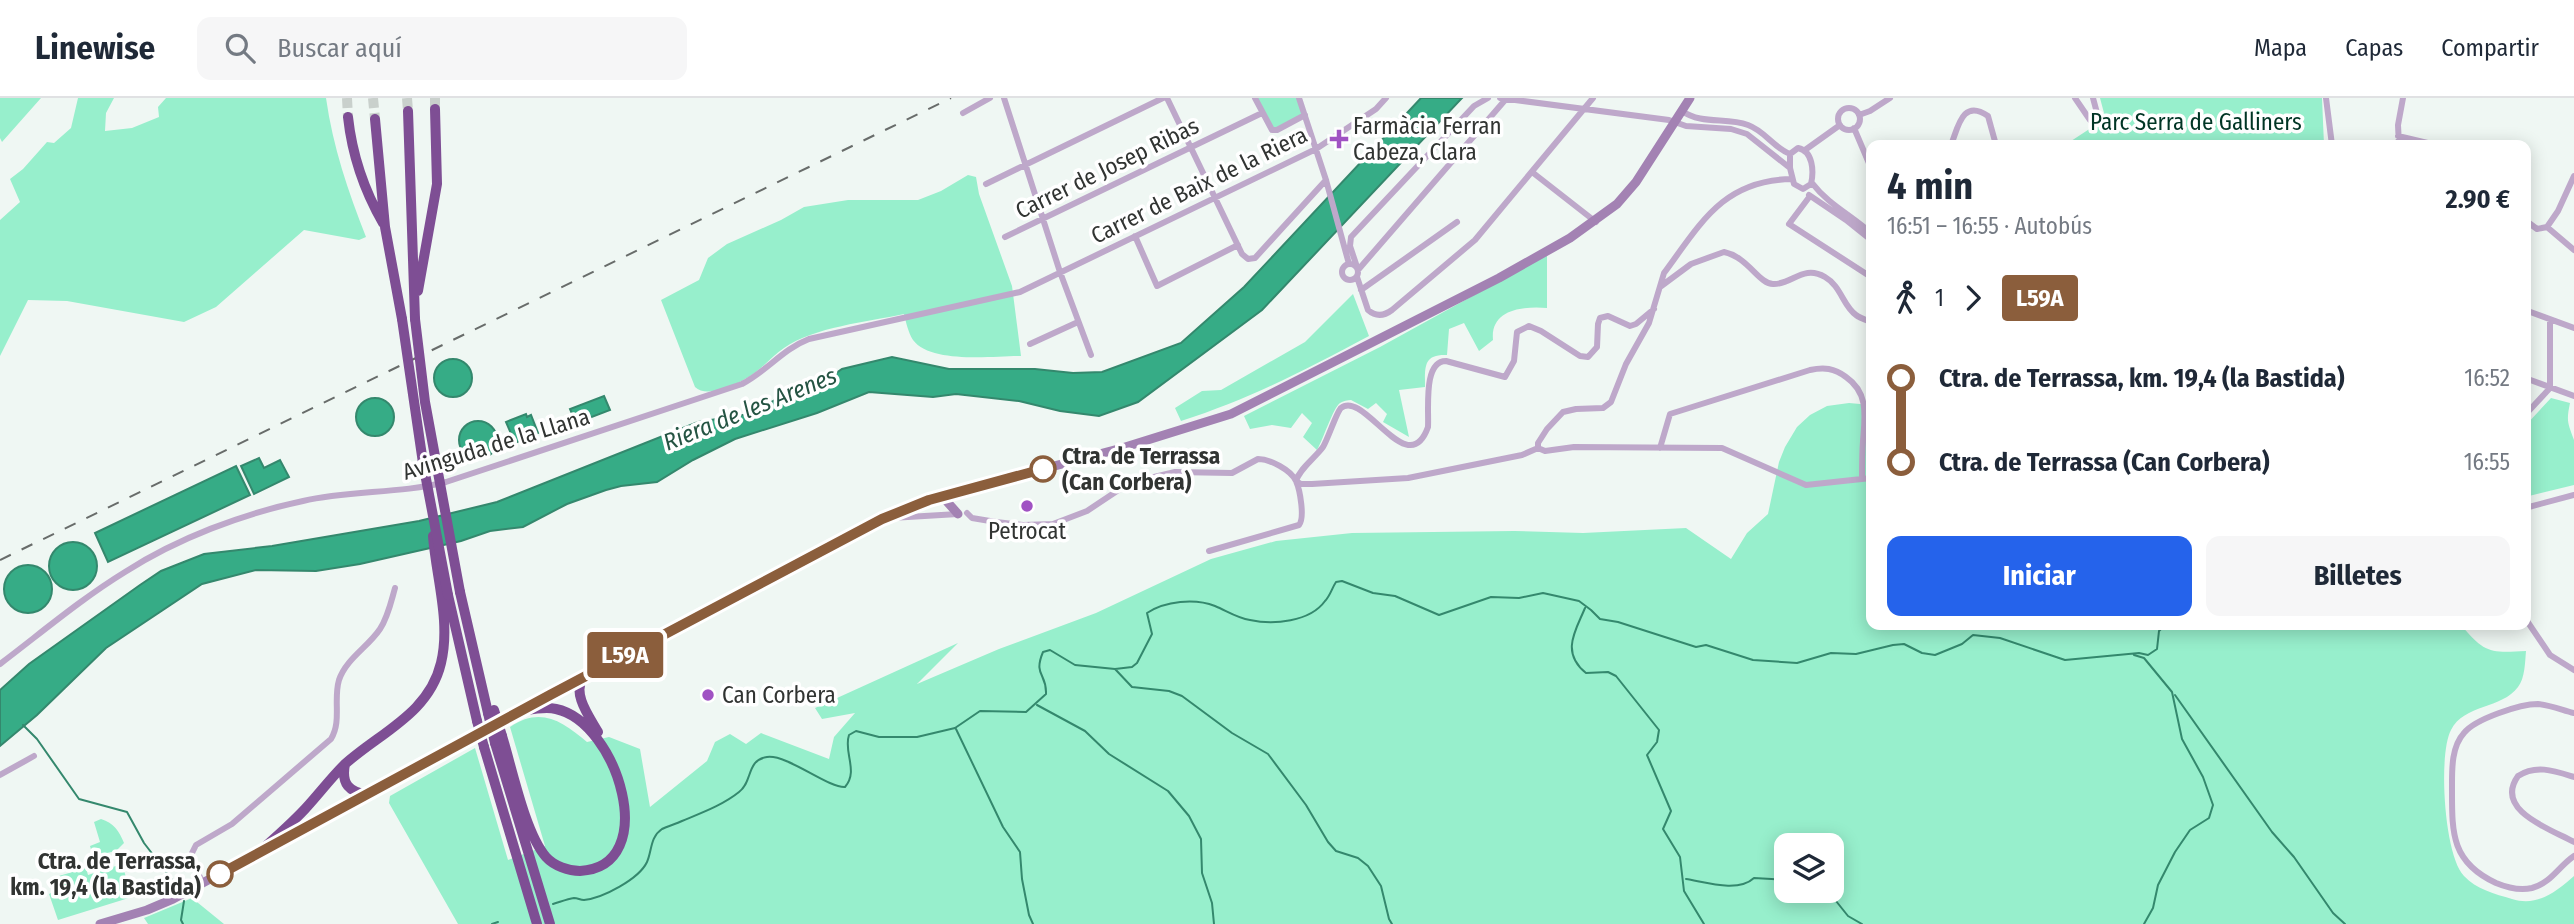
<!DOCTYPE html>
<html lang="es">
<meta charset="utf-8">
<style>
:root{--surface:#fff;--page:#f6f6f7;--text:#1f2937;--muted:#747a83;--line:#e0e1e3;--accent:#2563eb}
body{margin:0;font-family:"Fira Sans Condensed",sans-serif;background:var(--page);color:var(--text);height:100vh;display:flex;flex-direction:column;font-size:26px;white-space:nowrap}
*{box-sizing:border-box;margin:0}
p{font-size:23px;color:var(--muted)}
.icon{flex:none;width:38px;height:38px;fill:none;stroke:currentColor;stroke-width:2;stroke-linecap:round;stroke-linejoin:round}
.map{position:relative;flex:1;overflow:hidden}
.sheet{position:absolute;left:1866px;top:42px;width:665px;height:490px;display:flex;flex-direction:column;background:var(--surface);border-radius:14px;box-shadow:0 4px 18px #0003}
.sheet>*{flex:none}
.badge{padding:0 14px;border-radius:5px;font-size:24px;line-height:46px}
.fabs{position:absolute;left:1774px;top:735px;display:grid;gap:14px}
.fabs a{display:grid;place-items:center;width:70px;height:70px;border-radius:14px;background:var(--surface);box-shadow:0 4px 18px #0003;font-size:35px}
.map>.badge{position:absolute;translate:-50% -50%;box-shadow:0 0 0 4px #fff}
.legs{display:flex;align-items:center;gap:10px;height:77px;padding:0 21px;font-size:23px}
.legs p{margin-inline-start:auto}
.headline{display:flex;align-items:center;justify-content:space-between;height:119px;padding:0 21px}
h1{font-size:38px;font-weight:700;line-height:52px}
.action{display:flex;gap:14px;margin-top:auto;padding:14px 21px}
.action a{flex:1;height:80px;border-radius:14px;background:var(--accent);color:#fff;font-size:28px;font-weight:700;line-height:80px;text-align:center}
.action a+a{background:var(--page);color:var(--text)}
ul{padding:0 21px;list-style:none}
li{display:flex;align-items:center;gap:24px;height:84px;font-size:26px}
li i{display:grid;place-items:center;width:10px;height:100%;margin:0 9px;background:currentColor}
li i::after{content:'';width:18px;height:18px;margin:-9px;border:5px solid;border-radius:50%;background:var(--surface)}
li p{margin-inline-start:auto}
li:first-child i{background:linear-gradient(#0000 50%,currentColor 0)}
li:last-child i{background:linear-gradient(currentColor 50%,#0000 0)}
header{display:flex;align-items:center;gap:42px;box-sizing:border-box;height:98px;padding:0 35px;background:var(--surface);border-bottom:2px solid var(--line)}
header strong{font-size:33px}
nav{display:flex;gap:38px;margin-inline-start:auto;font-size:24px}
.search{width:490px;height:63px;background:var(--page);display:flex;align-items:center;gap:18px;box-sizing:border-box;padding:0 24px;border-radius:14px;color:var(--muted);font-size:26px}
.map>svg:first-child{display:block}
.green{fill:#97efcc;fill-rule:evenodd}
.water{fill:#36ac86;stroke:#34886d;stroke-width:2}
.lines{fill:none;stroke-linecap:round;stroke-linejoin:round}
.stream{stroke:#34886d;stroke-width:2}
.motorway-tunnel{stroke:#c9d0cc;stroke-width:10;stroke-dasharray:10 5;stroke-linecap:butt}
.minor{stroke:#bea8ca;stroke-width:6}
.secondary{stroke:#a382b3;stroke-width:9}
.motorway{stroke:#7e4e94;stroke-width:10}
.rail{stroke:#686c6a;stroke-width:2;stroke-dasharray:12 12;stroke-linecap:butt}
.motorway-bridge{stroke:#7e4e94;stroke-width:10}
.line-1-casing{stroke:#fff;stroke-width:16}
.line-1{stroke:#8b5e3c;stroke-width:10}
.poi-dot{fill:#a052c3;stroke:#fff;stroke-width:2.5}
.stop-1-dot{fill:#fff;stroke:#8b5e3c;stroke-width:3.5}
.labels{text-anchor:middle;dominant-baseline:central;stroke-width:7;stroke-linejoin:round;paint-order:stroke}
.park-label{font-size:23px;fill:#003525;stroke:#fff}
.poi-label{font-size:23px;fill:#313432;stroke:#fff;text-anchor:start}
.street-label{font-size:23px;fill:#313432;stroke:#fff}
.stop-label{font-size:23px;font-weight:bold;fill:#313432;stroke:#fff;text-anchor:start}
.water-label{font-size:24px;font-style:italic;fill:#255443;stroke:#fff}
</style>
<header>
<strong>Linewise</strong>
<div class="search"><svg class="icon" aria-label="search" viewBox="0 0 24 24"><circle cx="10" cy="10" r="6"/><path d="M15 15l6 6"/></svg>Buscar aquí</div>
<nav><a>Mapa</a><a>Capas</a><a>Compartir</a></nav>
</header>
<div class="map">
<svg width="2574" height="826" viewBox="0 0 2574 826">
<rect width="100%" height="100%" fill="#eff7f3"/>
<path class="green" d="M0,0H41L2,44L0,40Z
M78,0H114L106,15L105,33L132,30L159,19L158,9L166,0H326C333,49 348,93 366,139L359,142L304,132L216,209L184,224L67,203L28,202L0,258V122L20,104L10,81L23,71L47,44L54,45L71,30Z
M1255,0H1299L1305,17L1275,33Z
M2100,0H2322L2324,47H2068V45L2094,28L2104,15Z
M968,77L976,79L979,96L1012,188L1021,258C993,258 931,266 913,242C908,234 906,224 904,216C867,224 814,229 784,250C772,258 763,270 750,278C738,286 707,301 695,289L661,202L699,182L708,160L727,146L781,122L804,109L848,102H918L941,93Z
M1547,157V210C1524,208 1490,211 1493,242L1479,253L1464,225L1449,231L1447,257C1423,256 1425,269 1425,289L1399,292L1409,339L1383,324L1387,316L1376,305L1368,311L1351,302C1348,302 1343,303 1340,305C1333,310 1323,342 1317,352L1303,339L1312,325L1302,315L1291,330L1272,327L1250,331L1244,318L1380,249Z
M1353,196L1369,238C1305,272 1250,301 1181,323L1175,310L1202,293L1221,292L1305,244Z
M2551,300L2570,305C2566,324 2568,325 2574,342C2574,355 2574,374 2574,387L2525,399V328Z
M1849,305L1871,307V527H2461C2485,555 2489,555 2526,553C2525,564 2525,580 2518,589C2502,611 2464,606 2451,632C2438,656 2444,758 2464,778C2476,791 2495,796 2512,801C2537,809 2556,794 2574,778V826H458L389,705L390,698L475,650L508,762L545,748L510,629C541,608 563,624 587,644L609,639L640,651L650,709L707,663L715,644L730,636L746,646L761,635L829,661L834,639L855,615L822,621L815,610L958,545L917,586L999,551L1096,515L1211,461L1276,443L1352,435L1514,433L1583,435L1686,430L1731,461L1747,435L1768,416L1779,364L1785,349L1797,329L1810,317L1827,308ZM1787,747H1832V793H1787Z
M101,721C114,725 119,733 124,745L116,753L93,758L90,748L100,744L94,724Z
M122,766L132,799L58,822L49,796L55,793L52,780L86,770L88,777Z
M192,800L224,826H148L144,820Z"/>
<path class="water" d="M1421,0H1462L1262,212L1138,304L1099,318L1060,313L1019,303L956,296L933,299L869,294L817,315L735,341L693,362L657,384L621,388L606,392L567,406L523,429L490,433L461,443L360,466L316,473L256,472L202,486L106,550L37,617L0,648V592L29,566L140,487L161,473L204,456L272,448L419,423L497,404L698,324L749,316L777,301L809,294L842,271L892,259L949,271H1035L1073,275L1102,274L1181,245L1244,189Z
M434 280a19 19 0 1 1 38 0a19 19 0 1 1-38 0Z
M604,298L610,312L576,325L570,311Z
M356 319a19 19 0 1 1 38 0a19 19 0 1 1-38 0Z
M526,316L527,319L531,317L538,335L515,345L506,324Z
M459 342a19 19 0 1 1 38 0a19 19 0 1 1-38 0Z
M259,360L264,370L280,362L289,379L254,396L241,368Z
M236,368L250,397L108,464L95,435Z
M49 468a24 24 0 1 1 48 0a24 24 0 1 1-48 0Z
M4 491a24 24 0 1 1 48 0a24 24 0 1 1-48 0Z"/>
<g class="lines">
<path class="stream" d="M1585,510C1576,532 1560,554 1586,575L1608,574L1616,578L1659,632L1657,644L1647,657L1671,713L1663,731L1680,759L1684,793L1704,826
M2134,557L2144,560L2172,594L2182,641L2203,679L2213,707L2209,720L2190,732L2175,754L2158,787L2153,810L2144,826
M1115,571L1132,589L1169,593L1182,598L1232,635L1268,656L1306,707L1328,744L1336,753L1358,760L1368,768L1381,788L1389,821L1392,826
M2175,597L2272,734L2294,759L2333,815L2345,826
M1037,607L1085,633L1109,656L1168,693L1189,718L1201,741L1202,775L1212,805L1214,826
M23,627L37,641L79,701L127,714L144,745L177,788
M956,631L1003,729L1020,754L1022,781L1029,817L1033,826
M1686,781C1705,784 1738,795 1754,780L1787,782
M1828,793L1848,818L1862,826
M553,806C560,804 567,801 574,800C578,800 580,802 584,802C603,800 639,781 647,764C652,753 650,739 662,731C668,728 676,726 682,723C701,715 723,707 739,694C753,684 746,662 767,659C787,656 828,690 845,689C859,673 843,654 849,637L856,633L879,639H917L955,630L980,613L1026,614L1046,596C1047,575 1033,578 1043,554L1050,552L1075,567L1115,571L1132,569L1137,565L1152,536L1147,515C1165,503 1195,500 1215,508C1227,513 1237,520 1250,522C1273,527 1310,524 1325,503C1330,498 1332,490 1336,484L1342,483L1373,495L1395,498L1439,517L1491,499L1519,500L1543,495L1579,503L1591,512L1600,521L1618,524L1696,549L1706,547L1753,562L1797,565L1831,555L1856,556L1893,547L1904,546L1922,555L1935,557L1962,546L1973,537L2000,540L2065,562L2139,555L2148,557L2157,551L2159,533L2165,527
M183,826L181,822L184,803
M492,826L498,824"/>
<path class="motorway-tunnel" d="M347,0L348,19
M373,0L375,21
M407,0L408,13
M435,0V11"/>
<path class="minor" d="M1004,0L1060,174L1091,257
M1167,0L1242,156L1248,161L1255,160L1326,82
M1255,0L1272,32H1277L1305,17
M1299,0L1326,82L1349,166
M1500,0L1669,22L1686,28L1731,31L1747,36L1790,70
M2075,0L2090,22L2094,21L2097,15L2093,0
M2326,0L2332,47
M1838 21a11 11 0 1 1 22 0a11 11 0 1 1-22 0Z
M1682,13C1702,27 1726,19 1748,27C1765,33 1774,50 1790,56
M963,15L990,0
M1859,17L1870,13L1890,0
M1854,30L1871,70
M2398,38L2436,47
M1951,47C1958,30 1962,0 1988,18L1996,47
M2399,47L2398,27L2403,0
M1798,50C1813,53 1814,73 1811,86L1803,91L1794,86L1790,70V56Z
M1805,52L1840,27
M1532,74L1596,124
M1812,85C1828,106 1851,117 1871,135
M986,86L1163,0
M1809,97L1846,122L1871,142
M1810,98L1789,126L1871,179
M2525,122L2537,131L2547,129L2558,113L2574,78
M2547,129L2574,152
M1135,138L1157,188L1238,147
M1005,139L1262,15
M1342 174a8 8 0 1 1 16 0a8 8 0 1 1-16 0Z
M1357,169L1350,148L1351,139L1474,8L1488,0
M1358,172L1506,1
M1357,179L1368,212C1376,219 1384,218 1392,212L1475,142L1593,0
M1660,189L1691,166L1724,154C1748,159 1759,186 1773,186C1792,187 1803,166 1825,179C1841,188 1843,208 1856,217C1860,220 1866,222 1871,224
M1361,192L1457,124
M1654,211L1636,226L1630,228L1608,218L1600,220L1598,226L1597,249L1588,259L1580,258L1541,233L1529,228L1517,234L1514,263L1505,279L1446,263C1423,263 1429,311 1428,329C1408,385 1364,291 1341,310C1337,313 1328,341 1323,349C1315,360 1300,370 1296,383L1301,386H1312L1408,380L1522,357L1538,350V345L1547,331L1563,314L1576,311L1603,310L1611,304L1626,266L1649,225L1664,175C1701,125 1723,82 1792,81
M2525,212L2574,230
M1030,246L1078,224
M2525,280L2574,298
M2525,317L2550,290V222
M1538,350L1545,353L1574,349L1722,350L1806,387L1871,380
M1660,350L1670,316L1810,272C1824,269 1834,270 1846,279C1869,295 1865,318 1863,343C1862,356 1862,369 1862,381
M2525,410L2574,397
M967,415L972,420L996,424L1023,427L1053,426L1087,413L1129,385L1175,374L1232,375L1258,361C1270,361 1291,372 1296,383C1300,392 1305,420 1299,427L1209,453
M891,420L958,416
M2525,520L2550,557L2574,572
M0,566C41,535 81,501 125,474C178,440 242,416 303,403C350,392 399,396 446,384L742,286C767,273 783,251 809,241L1020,194L1316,51L1376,11L1386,0
M2574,615C2562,612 2550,607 2538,606C2520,606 2475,621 2464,635C2451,649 2452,673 2452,691C2452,735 2451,764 2496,785C2508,790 2519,793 2532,790C2551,785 2559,768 2574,758
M0,677L34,658
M2574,679C2555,673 2536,666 2518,678C2493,713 2553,732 2574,744
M203,785L192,764V755L196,747L232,726L331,641C342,623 333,602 339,582C346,561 368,549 380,531C388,519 391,504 395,490"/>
<path class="secondary" d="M942,398L958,416
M100,826L147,812L173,801L550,597L899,414L942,398L1122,350L1231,316L1499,180L1570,140L1617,106L1636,84L1690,0"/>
<path class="motorway" d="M408,13L415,221
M348,19C352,56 364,92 383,125
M375,21L385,129L402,221
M418,193L437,86L435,11
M460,494L488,615
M448,497L477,623
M583,579C572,596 589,618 598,634
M502,638C512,670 525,735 546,759C554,768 569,773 580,773C662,769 618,624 556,611C543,608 530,612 518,614
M495,645L550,826
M484,649L537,826
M345,666C341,686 349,694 368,697
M258,755C274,741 290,727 305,711C318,697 330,681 344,667C379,635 429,616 441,565C451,524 436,479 433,438"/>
<path class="rail" d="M0,462L951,0"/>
<path class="motorway-bridge" d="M402,221L423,365L448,497
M415,221L425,304L460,494
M494,612L502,638
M488,615L495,645
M477,623L484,649"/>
</g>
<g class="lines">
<defs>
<path id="line-1" d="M220,776L550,597L882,421L929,402L1043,371"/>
</defs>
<use href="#line-1" class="line-1-casing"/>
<use href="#line-1" class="line-1"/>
</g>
<g class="poi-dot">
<path d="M1335.5 30.5h7v7h7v7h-7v7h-7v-7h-7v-7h7z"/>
<circle cx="1027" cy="408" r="7"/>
<circle cx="708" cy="597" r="7"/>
</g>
<g class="stop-1-dot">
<circle cx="1043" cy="371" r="12"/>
<circle cx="220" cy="776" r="12"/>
</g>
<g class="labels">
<g class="park-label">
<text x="2196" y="24">Parc Serra de Galliners</text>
</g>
<g class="poi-label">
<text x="1353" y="28">Farmàcia Ferran<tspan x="1353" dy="26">Cabeza, Clara</tspan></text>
<text x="1027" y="433" text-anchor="middle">Petrocat</text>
<text x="722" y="597">Can Corbera</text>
</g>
<g class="street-label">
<text transform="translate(1107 70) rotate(-26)">Carrer de Josep Ribas</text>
<text transform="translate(1199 87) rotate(-26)">Carrer de Baix de la Riera</text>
<text transform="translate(496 346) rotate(-17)">Avinguda de la Llana</text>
</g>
<g class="stop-label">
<text x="1062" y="358">Ctra. de Terrassa<tspan x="1062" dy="26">(Can Corbera)</tspan></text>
<text x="201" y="763" text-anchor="end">Ctra. de Terrassa,<tspan x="201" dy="26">km. 19,4 (la Bastida)</tspan></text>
</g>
<g class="water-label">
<text transform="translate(750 311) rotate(-22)">Riera de les Arenes</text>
</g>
</g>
</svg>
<div class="fabs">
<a><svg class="icon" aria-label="layers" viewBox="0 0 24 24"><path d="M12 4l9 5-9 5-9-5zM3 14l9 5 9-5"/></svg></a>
</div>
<b class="badge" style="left:625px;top:557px;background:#8b5e3c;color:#fff">L59A</b>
<section class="sheet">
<div class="headline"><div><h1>4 min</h1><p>16:51 – 16:55 · Autobús</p></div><b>2.90 €</b></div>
<div class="legs"><svg class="icon" aria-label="walk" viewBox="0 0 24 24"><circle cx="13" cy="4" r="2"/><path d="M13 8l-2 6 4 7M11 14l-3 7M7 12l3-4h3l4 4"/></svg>1<svg class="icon" aria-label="forward" viewBox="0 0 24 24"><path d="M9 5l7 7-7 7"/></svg><b class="badge" style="background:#8b5e3c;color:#fff">L59A</b></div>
<ul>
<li><i style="color:#8b5e3c"></i><b>Ctra. de Terrassa, km. 19,4 (la Bastida)</b><p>16:52</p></li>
<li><i style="color:#8b5e3c"></i><b>Ctra. de Terrassa (Can Corbera)</b><p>16:55</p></li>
</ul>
<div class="action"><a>Iniciar</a><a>Billetes</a></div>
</section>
</div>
